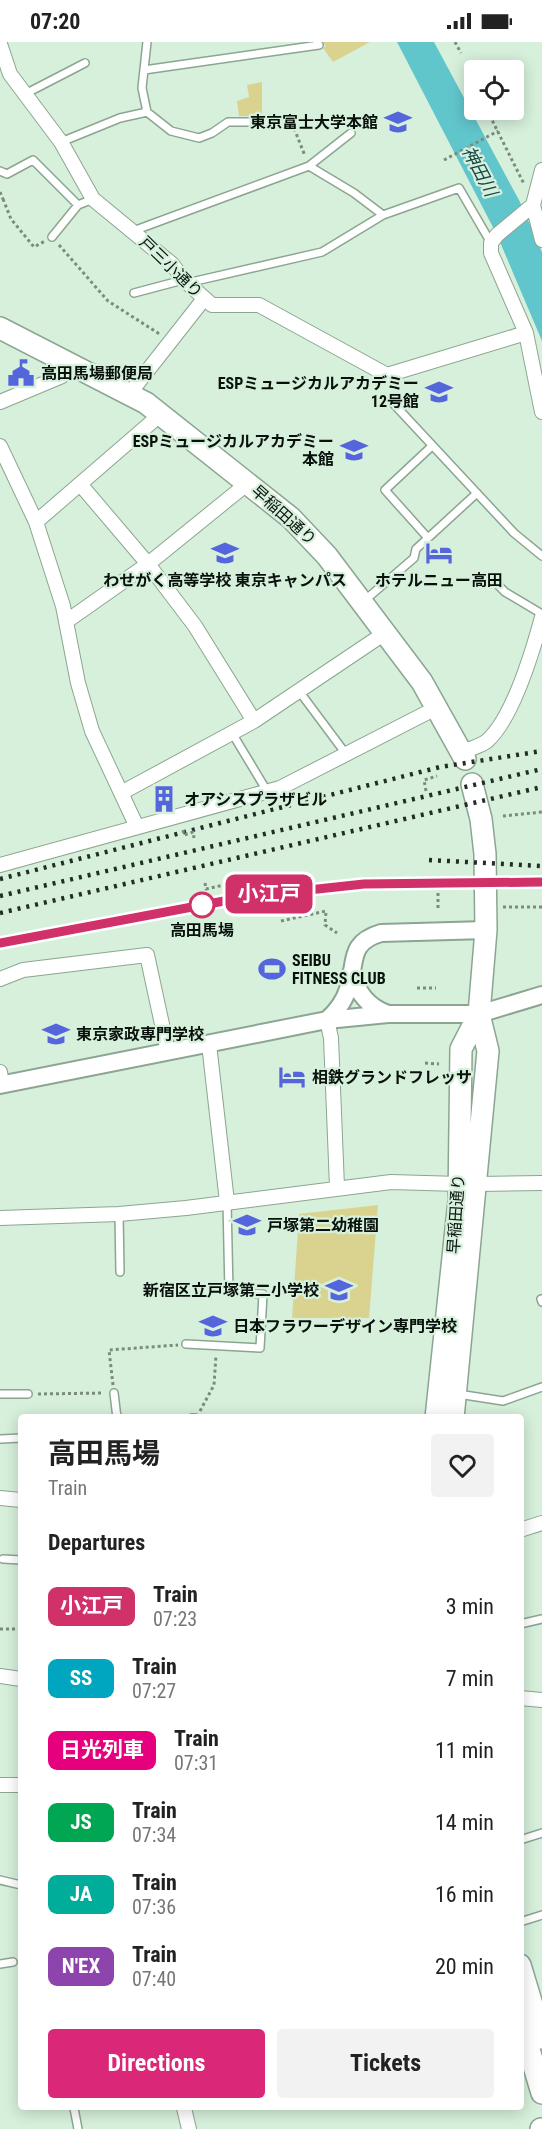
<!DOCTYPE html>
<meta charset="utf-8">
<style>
:root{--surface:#fff;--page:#f2f2f2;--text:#222;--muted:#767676;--accent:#db2777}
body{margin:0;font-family:"Roboto Condensed","Noto Sans JP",sans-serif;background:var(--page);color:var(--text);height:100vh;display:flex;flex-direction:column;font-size:22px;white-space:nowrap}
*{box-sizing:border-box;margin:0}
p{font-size:20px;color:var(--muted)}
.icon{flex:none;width:33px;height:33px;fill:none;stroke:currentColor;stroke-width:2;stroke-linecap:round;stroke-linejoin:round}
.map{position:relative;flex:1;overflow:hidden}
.side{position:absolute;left:18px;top:1372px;width:506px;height:696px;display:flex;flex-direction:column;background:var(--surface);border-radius:6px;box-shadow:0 3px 15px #0003}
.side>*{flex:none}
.badge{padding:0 12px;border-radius:9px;font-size:21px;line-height:39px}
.controls{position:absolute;left:464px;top:18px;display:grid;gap:12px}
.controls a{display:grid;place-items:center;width:60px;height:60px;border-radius:6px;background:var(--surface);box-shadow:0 3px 15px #0003;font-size:30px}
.map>.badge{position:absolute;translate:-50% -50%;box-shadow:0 0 0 3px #fff}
h2{padding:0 30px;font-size:22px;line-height:54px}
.round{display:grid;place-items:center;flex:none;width:63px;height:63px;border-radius:6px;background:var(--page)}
.overview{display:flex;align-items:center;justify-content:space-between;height:102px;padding:0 30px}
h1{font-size:28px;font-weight:700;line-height:45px}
.action{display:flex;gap:12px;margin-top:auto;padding:12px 30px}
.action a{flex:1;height:69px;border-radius:6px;background:var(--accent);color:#fff;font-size:24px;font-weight:700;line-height:69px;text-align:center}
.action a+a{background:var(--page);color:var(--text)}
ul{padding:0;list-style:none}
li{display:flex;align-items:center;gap:18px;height:72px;padding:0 30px}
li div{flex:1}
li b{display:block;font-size:22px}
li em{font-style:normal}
li .badge{min-width:66px;font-weight:700;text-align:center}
.status{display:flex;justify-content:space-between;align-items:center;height:42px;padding:0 30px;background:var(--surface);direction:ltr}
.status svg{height:16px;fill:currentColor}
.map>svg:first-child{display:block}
.green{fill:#dad38f}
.water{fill:#61c6cc}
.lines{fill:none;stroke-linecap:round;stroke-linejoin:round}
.service-casing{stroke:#8ca592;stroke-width:10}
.minor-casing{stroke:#8ca592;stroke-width:16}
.tertiary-casing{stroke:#8ca592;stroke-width:20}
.primary-casing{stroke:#8ca592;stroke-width:24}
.path{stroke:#798c7e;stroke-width:3;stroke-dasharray:3 3;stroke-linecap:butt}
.service{stroke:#fff;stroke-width:7}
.minor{stroke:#fff;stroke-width:14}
.tertiary{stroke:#fff;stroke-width:16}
.primary{stroke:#fff;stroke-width:21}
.rail{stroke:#222d25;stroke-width:4.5;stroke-dasharray:3 6;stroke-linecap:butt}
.path-bridge{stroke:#798c7e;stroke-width:3;stroke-dasharray:3 3;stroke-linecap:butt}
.line-casing{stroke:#fff;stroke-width:14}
.line{stroke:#d13169;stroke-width:9}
.stop-dot{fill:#fff;stroke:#d13169;stroke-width:3}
.labels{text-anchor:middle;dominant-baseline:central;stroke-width:4.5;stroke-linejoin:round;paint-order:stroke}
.poi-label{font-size:16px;font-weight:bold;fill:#08110b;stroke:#d6f0db;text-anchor:start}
.street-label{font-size:16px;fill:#08110b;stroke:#d6f0db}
.stop-label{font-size:16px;font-weight:bold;fill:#08110b;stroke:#d6f0db}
.water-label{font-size:18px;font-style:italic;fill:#184649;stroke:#d6f0db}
</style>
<div class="status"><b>07:20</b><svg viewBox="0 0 49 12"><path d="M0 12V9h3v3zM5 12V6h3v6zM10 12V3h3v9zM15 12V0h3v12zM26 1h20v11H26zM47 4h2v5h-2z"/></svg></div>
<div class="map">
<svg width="542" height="2087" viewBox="0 0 542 2087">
<rect width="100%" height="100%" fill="#d6f0db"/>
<path class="green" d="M322,0H370L333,20L323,6L326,4Z
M262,40V74H239L237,59L249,55L247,43Z
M378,1163L369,1276H292L299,1172Z"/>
<path class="water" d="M397,0H434L520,160L542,210V299L497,193Z"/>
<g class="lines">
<defs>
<path id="service" d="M147,0L142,46L147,70L171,89L199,96L212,91L228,80H275
M144,28L319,3L317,0
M25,52L85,21
M61,100L120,76L147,70
M309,124L351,91
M0,129L7,132L33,118L78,163
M133,189L309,124L354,151L383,173L459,146L491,201
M52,195L78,163L93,157
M187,241L322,210L383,173
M134,251L183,238
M391,359L514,491L542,514
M428,496L385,448L432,404
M491,536L505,550L542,572
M364,559L414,516L416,507L477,451
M299,649L346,712
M232,691L267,749
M119,1172L120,1230
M541,1257L542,1260
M186,1302L260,1306L263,1252L229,1250L227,1160
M114,1351L117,1376
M0,1352H28
M458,1352L503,1359L542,1345
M192,1376H195
M1,1397L21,1396
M3,1517L21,1518
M520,1582L542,1577
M520,1798L542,1791
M0,1838L21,1843
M520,1880L542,1873
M0,1922L13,1920
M74,2066L78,2087"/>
<path id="minor" d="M0,2L10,32L61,100L93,157L172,222L184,238L212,263H259L387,333L526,291
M533,163L542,128
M542,198L533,163L497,193L491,201V211L526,291L542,370
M130,351L203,258
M0,360L62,334L69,321
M0,404L36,480L63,564L78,641L92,689L137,785
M80,442L148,522L195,584L254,679
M36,480L161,372
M67,579L148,522L248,441
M470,707C475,705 482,703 487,699C513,676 533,608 542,575
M121,751L254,679L385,591
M0,823L280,746L438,665
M0,937L23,928L147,913L168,1010
M327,978L331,996L337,1145
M209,1002L227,1160
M0,1030L2,1043
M477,1142L542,1141
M0,1176L119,1172L186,1166L391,1140L459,1142
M0,1456L21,1458
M520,1488L542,1481
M0,1634L21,1637
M520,1656L542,1658
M0,1743H21
M184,2066L189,2087"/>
<path id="tertiary" d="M351,931C358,951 368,965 388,972
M327,978C337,969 344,960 348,947C357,921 347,901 381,891L486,888
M0,1043L327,978L388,972H479L542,953"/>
<path id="primary" d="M0,286L146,361L291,476L327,514L422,640L465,717
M436,1376L459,1159L461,1007L479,972
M453,1376L488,1009L479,972L486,888L485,812L481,777L472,742
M520,1923L542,1996
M520,1978L542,2051
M541,2087H542"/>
</defs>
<use href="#service" class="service-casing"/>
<use href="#minor" class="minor-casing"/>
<use href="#tertiary" class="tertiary-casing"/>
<use href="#primary" class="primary-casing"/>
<path class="path" d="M455,0L461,11
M487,68L524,142
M286,81H292L305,114
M444,118L498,89
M0,150L3,157L0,159
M3,157L11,177L34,205L45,199
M59,203L108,259L161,293
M426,749L424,738L437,734
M503,774L542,770
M205,841L206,847L237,840
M503,865H542
M438,866V845L449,843
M281,879L326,869L325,883L337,891
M417,946H436
M425,1021L439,1022
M113,1343L109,1308L178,1303
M38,1352L104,1351
M200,1369L214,1343L216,1313
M0,1587H21"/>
<use href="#service" class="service"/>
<use href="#minor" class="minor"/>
<use href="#tertiary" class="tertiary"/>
<use href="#primary" class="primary"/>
<path class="rail" d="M429,818L542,824
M0,837L440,725L542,709
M430,840H542
M0,854L542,727
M0,871L542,745"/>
<path class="path-bridge" d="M183,788L184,793L193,790L194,796"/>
</g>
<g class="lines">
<defs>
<path id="line" d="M0,901L240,856L290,850L364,842L542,840"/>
</defs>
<use href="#line" class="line-casing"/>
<use href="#line" class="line"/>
</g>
<defs>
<symbol id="university-bare" viewBox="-9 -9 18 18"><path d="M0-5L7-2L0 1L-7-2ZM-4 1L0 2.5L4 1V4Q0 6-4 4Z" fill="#5566dc" stroke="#d6f0db" stroke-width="2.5" paint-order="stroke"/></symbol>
<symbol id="civic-bare" viewBox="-9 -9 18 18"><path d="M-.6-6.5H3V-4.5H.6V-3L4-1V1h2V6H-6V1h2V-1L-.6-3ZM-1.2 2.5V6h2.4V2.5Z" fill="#5566dc" stroke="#d6f0db" stroke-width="2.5" paint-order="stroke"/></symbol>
<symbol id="school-bare" viewBox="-9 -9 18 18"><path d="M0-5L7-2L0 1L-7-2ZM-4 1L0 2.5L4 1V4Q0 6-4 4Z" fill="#5566dc" stroke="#d6f0db" stroke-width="2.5" paint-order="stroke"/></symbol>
<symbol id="hotel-bare" viewBox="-9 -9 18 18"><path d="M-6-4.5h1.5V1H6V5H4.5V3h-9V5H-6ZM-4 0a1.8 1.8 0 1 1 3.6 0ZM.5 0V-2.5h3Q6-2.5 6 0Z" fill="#5566dc" stroke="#d6f0db" stroke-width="2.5" paint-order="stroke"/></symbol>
<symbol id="building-bare" viewBox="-9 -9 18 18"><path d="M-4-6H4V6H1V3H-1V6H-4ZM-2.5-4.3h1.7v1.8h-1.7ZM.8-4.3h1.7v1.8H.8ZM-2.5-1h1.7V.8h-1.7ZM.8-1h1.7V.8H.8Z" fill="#5566dc" stroke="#d6f0db" stroke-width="2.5" paint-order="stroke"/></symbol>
<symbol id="stadium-bare" viewBox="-9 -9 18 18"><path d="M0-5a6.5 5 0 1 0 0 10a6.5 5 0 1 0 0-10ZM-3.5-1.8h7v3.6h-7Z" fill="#5566dc" stroke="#d6f0db" stroke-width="2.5" paint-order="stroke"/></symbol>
</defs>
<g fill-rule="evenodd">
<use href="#university-bare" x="379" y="61" width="38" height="38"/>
<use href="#civic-bare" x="2" y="312" width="38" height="38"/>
<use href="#university-bare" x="420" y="331" width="38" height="38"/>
<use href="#university-bare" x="335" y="389" width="38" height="38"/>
<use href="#school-bare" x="206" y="492" width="38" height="38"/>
<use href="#hotel-bare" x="420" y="492" width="38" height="38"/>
<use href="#building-bare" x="145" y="738" width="38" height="38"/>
<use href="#stadium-bare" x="253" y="908" width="38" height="38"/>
<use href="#university-bare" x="37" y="973" width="38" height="38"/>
<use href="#hotel-bare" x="273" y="1016" width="38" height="38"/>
<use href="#school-bare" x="228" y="1164" width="38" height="38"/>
<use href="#school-bare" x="320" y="1229" width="38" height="38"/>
<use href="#school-bare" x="194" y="1265" width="38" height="38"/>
</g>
<circle class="stop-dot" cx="202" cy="863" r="12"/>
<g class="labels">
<g class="poi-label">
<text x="378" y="80" text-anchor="end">東京富士大学本館</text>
<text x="41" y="331">高田馬場郵便局</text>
<text x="419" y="341" text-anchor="end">ESPミュージカルアカデミー<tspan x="419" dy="18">12号館</tspan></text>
<text x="334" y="399" text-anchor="end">ESPミュージカルアカデミー<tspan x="334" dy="18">本館</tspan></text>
<text x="225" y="538" text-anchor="middle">わせがく高等学校 東京キャンパス</text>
<text x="439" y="538" text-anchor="middle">ホテルニュー高田</text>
<text x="184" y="757">オアシスプラザビル</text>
<text x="292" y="918">SEIBU<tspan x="292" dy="18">FITNESS CLUB</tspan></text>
<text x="76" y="992">東京家政専門学校</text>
<text x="312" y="1035">相鉄グランドフレッサ</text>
<text x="267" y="1183">戸塚第二幼稚園</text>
<text x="319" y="1248" text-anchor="end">新宿区立戸塚第二小学校</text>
<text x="233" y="1284">日本フラワーデザイン専門学校</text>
</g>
<g class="street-label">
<text transform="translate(171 225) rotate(44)">戸三小通り</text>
<text transform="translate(284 473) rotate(42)">早稲田通り</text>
<text transform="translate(456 1172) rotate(-86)">早稲田通り</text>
</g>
<g class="stop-label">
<text x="202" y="888">高田馬場</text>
</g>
<g class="water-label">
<text transform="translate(480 129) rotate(62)">神田川</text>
</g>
</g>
</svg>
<div class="controls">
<a><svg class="icon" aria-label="locate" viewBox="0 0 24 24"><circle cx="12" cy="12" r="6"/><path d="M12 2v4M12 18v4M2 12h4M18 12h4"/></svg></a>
</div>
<b class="badge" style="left:269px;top:852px;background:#d13169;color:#fff">小江戸</b>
<section class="side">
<div class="overview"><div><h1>高田馬場</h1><p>Train</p></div><a class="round"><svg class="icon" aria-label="heart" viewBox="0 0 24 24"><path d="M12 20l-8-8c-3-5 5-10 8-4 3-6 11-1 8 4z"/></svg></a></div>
<h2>Departures</h2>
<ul>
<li><span class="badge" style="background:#d13169;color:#fff">小江戸</span><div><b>Train</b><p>07:23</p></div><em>3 min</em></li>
<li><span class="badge" style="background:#00a6bf;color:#fff">SS</span><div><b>Train</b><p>07:27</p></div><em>7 min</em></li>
<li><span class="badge" style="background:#e6007e;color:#fff">日光列車</span><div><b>Train</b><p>07:31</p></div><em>11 min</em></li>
<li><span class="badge" style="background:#00a651;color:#fff">JS</span><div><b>Train</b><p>07:34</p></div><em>14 min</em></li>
<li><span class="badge" style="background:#00ac9a;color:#fff">JA</span><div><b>Train</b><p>07:36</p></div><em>16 min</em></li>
<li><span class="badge" style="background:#8e44ad;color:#fff">N'EX</span><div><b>Train</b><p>07:40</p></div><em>20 min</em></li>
</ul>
<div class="action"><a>Directions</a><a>Tickets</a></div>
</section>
</div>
